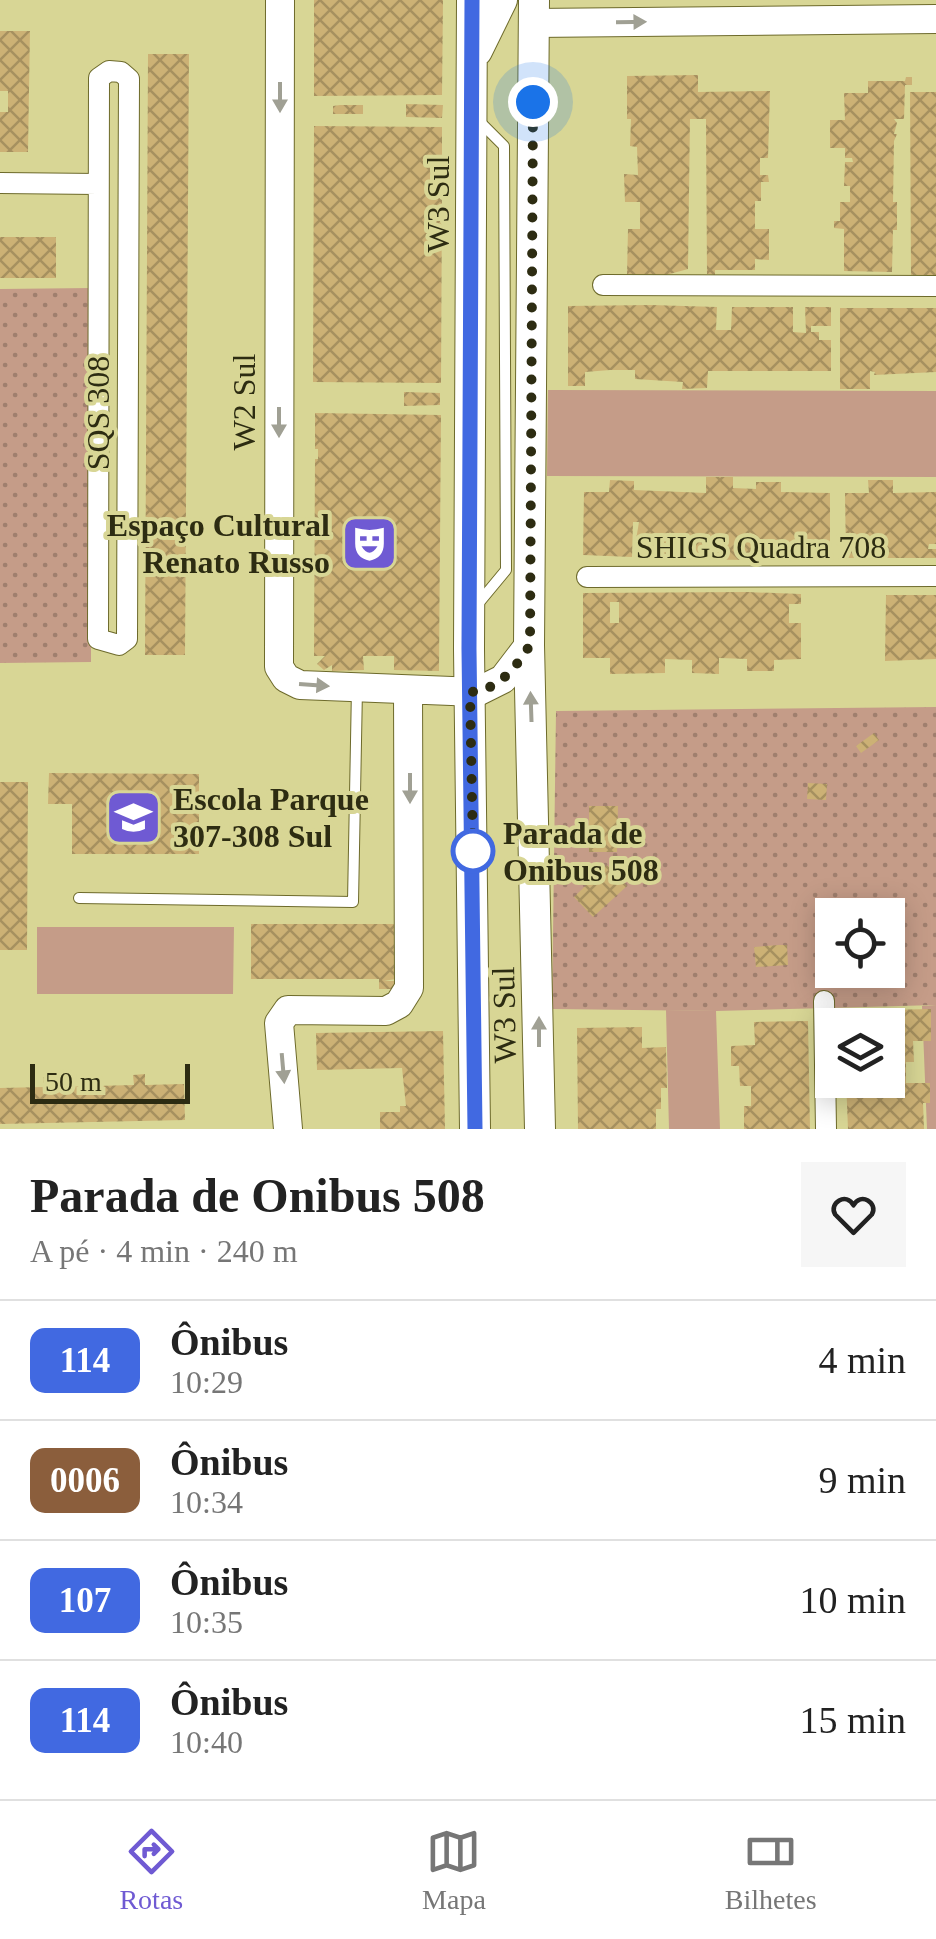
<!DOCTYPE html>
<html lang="pt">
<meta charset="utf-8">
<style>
:root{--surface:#fff;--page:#f6f6f6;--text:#222;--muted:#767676;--line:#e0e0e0;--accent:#6f5ad3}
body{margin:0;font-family:"Times New Roman",serif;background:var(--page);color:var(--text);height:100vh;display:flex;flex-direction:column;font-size:38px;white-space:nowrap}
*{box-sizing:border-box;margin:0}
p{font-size:32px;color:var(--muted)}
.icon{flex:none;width:55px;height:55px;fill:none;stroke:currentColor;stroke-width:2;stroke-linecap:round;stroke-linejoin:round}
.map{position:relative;height:1129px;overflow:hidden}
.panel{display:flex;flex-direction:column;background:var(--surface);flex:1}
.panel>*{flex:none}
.badge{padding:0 20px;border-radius:15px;font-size:35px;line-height:65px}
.buttons{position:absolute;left:815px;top:898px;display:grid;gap:20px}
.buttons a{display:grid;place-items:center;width:90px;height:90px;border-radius:0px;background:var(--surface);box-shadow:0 5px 25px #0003;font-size:50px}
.scale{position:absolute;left:30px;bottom:25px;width:160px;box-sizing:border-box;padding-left:10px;border:5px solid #2d2c12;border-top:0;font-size:28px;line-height:35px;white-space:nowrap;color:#2d2c12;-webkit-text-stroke:8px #d8d695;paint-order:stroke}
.you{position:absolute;width:50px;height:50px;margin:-25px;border:8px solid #fff;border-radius:50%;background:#1a73e8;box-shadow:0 0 0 15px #1a73e833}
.map>.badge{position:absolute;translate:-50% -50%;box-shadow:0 0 0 5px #fff}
.round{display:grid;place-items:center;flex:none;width:105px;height:105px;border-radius:0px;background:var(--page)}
.headline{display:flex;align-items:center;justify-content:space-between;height:170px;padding:0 30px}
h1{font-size:48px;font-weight:700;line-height:75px}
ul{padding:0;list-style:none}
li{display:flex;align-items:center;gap:30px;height:120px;padding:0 30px;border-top:2px solid var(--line)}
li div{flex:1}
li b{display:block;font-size:38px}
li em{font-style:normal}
li .badge{min-width:110px;font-weight:700;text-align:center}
.tab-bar{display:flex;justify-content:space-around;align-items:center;height:140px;border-top:2px solid var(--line);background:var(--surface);font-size:28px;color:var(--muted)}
.tab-bar a{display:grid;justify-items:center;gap:5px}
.tab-bar .on{color:var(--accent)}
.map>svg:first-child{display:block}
.green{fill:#c59c88}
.park{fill:url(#park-dots);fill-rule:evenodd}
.building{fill:url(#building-cross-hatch);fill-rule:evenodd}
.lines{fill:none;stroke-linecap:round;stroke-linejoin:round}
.lane-casing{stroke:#6d6a2b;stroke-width:12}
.street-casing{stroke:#6d6a2b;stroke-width:22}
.secondary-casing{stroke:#6d6a2b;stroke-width:30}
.primary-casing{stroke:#6d6a2b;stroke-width:32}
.lane{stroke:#fff;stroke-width:10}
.street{stroke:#fff;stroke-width:20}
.secondary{stroke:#fff;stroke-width:28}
.primary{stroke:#fff;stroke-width:30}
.oneway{fill:#a0a094}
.line-casing{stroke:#fff;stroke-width:22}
.line{stroke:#4169e1;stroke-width:15}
.walk{stroke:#2d2c12;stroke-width:10;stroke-dasharray:0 18}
.stop-dot{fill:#fff;stroke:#4169e1;stroke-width:5}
.labels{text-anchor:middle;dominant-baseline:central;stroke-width:8;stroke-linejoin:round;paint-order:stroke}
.street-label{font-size:32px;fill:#2d2c12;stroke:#d8d695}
.poi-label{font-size:32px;font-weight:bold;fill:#2d2c12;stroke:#d8d695;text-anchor:end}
.stop-label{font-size:32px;font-weight:bold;fill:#2d2c12;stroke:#d8d695;text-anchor:start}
</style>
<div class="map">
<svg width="936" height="1129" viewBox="0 0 936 1129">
<defs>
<pattern id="park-dots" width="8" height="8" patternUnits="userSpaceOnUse" patternTransform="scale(2.5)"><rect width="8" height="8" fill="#c59c88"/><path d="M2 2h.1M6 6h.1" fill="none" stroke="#a07f6e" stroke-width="1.8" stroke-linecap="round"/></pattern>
<pattern id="building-cross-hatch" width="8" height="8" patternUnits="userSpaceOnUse" patternTransform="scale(2.5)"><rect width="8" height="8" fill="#ccb175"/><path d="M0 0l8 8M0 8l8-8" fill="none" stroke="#a6905f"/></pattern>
</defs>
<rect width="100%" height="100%" fill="#d8d695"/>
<path class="green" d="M548,390L936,391V477L547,476Z
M37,927H234L233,994H37Z
M936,1005V1129H927L922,1006Z
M666,1010L716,1011L720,1129H669Z"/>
<path class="park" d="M91,288V662L0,663V289Z
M936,707V1005L716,1011L552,1009L556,711ZM832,915H888V970H832Z"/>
<path class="building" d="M314,0H443L442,95L314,96Z
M0,31H30L28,152H0V112H8V91H0Z
M148,54H189L185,655H145Z
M698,75V92L770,91L768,158H760V175H768L769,182H761V201H755V229H769V260L755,259V270H715V275L707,274L706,119H690L688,269L666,275H627L628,229H640V202H625L624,174L638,175L637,147L630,146L631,119H627V76Z
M906,77H912V85H905L904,119H894L897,123L894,134H897L894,141L893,202H897V230H893L892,272L844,271V229L834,228V221H840V202H850V186H844L845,162H853L852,158H845V148H830V120H845L844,93H868V81H905Z
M910,92H936V276H911Z
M406,104L443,105L442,118L406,117Z
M340,105H363V114H333V106Z
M314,126L442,127V159H445L442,172L445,180V190H442L441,383L313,382Z
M0,237H56V278H0Z
M651,305L717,307L716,330H731L732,307H793V332L806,333L805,307H831V326H811V332H819V340H831V371H708L707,388L682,389L683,382L635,379V370H610L585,372V386H568V306Z
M840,308H936V372L874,375L875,372L870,371V389H840Z
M404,392L440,393V405L404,406Z
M315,413L441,415L439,671L394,670V656H363L364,670L332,671V665L324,670L317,664L325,656H314L315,459H318V449H315Z
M706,477H733V488L756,489V482H781V492L830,493V557L755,560L649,559V540H636L639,522H633L632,557L583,555L584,492H609L610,480L634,481V490L706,493Z
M868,480H893V493L936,492V544H929L928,549H936V558H846L845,493H869Z
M747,592L801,594V604H789V623H801V659L774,660V671H747V659L719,658V674L692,673V660L665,659V673L610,674V658H583V593ZM610,602H619V623H610Z
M886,595H936V659L885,661Z
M874,733L879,740L861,753L856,746Z
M49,773L199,774V854H72V804H48Z
M0,782H28L27,950H0Z
M808,783L827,784L826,800L807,799Z
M589,806H618L617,852H589Z
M607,865L627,886L593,917L574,897Z
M251,924H395V979L384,981H397L396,989H379V979H251Z
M779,945H787L788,965L756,967L754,947Z
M931,1009V1041H913L914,1062H906V1083H930V1103H923L924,1129H848L846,1080H888V1025H845V1011Z
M808,1021L810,1129H744V1106H751V1086H740L739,1066H731V1046L755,1045L754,1022Z
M642,1027V1048L666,1047L667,1088H661V1109H656V1129H578L577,1028Z
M443,1031L445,1129H380V1112H400V1106H406L402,1068L317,1070L316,1033Z
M145,1074V1085L184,1084L185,1120L0,1124V1088L43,1087V1077H54L55,1087L134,1085L133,1075Z"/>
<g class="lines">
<defs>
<path id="lane" d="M477,605L506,570L504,146L477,119
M79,898L353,902L357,688"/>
<path id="street" d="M109,71L121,72L129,79L127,639L119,645L98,639L99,78Z
M0,183L98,184
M603,285L936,286
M587,577L936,576
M824,1001L826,1129"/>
<path id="secondary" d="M280,0L279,667L286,678L300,685L477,692L503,679L529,645
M533,23L936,19
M288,1129L279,1023L288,1010L386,1011L399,1004L409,988L408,690"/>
<path id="primary" d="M472,0L469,649L475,1129
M534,0L529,645L540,1129
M477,51L502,0"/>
</defs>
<use href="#lane" class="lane-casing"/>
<use href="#street" class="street-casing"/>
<use href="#secondary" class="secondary-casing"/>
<use href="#primary" class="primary-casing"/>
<use href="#lane" class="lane"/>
<use href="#street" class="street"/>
<use href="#secondary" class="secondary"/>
<use href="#primary" class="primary"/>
</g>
<defs><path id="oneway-solid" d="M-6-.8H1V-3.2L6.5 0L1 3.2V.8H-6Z" transform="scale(2.5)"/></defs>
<g class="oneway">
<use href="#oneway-solid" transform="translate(631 22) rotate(-1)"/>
<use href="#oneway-solid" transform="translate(280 97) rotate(90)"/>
<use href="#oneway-solid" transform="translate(279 422) rotate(90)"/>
<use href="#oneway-solid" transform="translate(314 685) rotate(4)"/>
<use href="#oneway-solid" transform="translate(531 707) rotate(-92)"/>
<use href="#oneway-solid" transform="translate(410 788) rotate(90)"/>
<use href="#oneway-solid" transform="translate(539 1032) rotate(-90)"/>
<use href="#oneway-solid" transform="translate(283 1068) rotate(85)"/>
</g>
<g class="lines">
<defs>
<path id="line" d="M472,0L469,649L475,1129"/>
</defs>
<use href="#line" class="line-casing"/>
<use href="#line" class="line"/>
<path class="walk" d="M473,851L470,692C498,691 516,667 530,645L533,102"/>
</g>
<defs>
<symbol id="theatre-square" viewBox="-11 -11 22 22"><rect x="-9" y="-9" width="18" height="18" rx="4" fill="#6f5ad3" stroke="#d8d695"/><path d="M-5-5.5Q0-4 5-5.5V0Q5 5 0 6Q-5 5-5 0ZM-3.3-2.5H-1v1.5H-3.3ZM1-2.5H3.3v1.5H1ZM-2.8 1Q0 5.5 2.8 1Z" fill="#fff"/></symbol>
<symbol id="school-square" viewBox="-11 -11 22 22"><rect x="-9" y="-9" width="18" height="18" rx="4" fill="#6f5ad3" stroke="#d8d695"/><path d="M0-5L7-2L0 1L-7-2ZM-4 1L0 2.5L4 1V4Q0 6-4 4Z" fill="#fff"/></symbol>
</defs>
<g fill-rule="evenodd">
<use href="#theatre-square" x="338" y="512" width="63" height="63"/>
<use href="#school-square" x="102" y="786" width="63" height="63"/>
</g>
<circle class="stop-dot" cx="473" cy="851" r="20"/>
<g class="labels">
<g class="street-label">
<text transform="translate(438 204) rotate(-90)">W3 Sul</text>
<text transform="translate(244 402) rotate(-90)">W2 Sul</text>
<text transform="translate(98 413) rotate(-90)">SQS 308</text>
<text x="761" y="547">SHIGS Quadra 708</text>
<text transform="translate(504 1015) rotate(-91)">W3 Sul</text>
</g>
<g class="poi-label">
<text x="330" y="525">Espaço Cultural<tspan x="330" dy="37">Renato Russo</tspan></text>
<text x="173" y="799" text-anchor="start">Escola Parque<tspan x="173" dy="37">307-308 Sul</tspan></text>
</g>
<g class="stop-label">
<text x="503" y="833">Parada de<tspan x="503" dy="37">Onibus 508</tspan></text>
</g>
</g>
</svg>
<div class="buttons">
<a><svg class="icon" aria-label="locate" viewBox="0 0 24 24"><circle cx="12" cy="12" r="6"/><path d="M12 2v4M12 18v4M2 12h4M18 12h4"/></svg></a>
<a><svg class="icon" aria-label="layers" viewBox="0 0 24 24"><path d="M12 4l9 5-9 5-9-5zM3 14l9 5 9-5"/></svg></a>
</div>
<div class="scale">50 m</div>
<div class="you" style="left:533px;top:102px"></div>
</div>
<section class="panel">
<div class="headline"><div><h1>Parada de Onibus 508</h1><p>A pé · 4 min · 240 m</p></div><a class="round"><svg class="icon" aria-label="heart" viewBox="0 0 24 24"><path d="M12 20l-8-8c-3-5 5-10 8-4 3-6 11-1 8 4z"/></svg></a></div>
<ul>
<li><span class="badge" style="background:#4169e1;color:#fff">114</span><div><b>Ônibus</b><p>10:29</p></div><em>4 min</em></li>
<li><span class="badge" style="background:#8b5e3c;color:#fff">0006</span><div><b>Ônibus</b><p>10:34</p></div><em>9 min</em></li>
<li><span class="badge" style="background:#4169e1;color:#fff">107</span><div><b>Ônibus</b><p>10:35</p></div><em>10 min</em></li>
<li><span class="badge" style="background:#4169e1;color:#fff">114</span><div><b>Ônibus</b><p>10:40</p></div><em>15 min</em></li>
</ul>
</section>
<nav class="tab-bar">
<a class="on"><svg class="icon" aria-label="directions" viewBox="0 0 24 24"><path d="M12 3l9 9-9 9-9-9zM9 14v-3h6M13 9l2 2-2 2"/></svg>Rotas</a>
<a><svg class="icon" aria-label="map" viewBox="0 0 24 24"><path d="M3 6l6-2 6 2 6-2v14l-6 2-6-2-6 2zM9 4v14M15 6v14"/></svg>Mapa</a>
<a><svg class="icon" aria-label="tickets" viewBox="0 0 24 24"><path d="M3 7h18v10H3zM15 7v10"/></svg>Bilhetes</a>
</nav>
